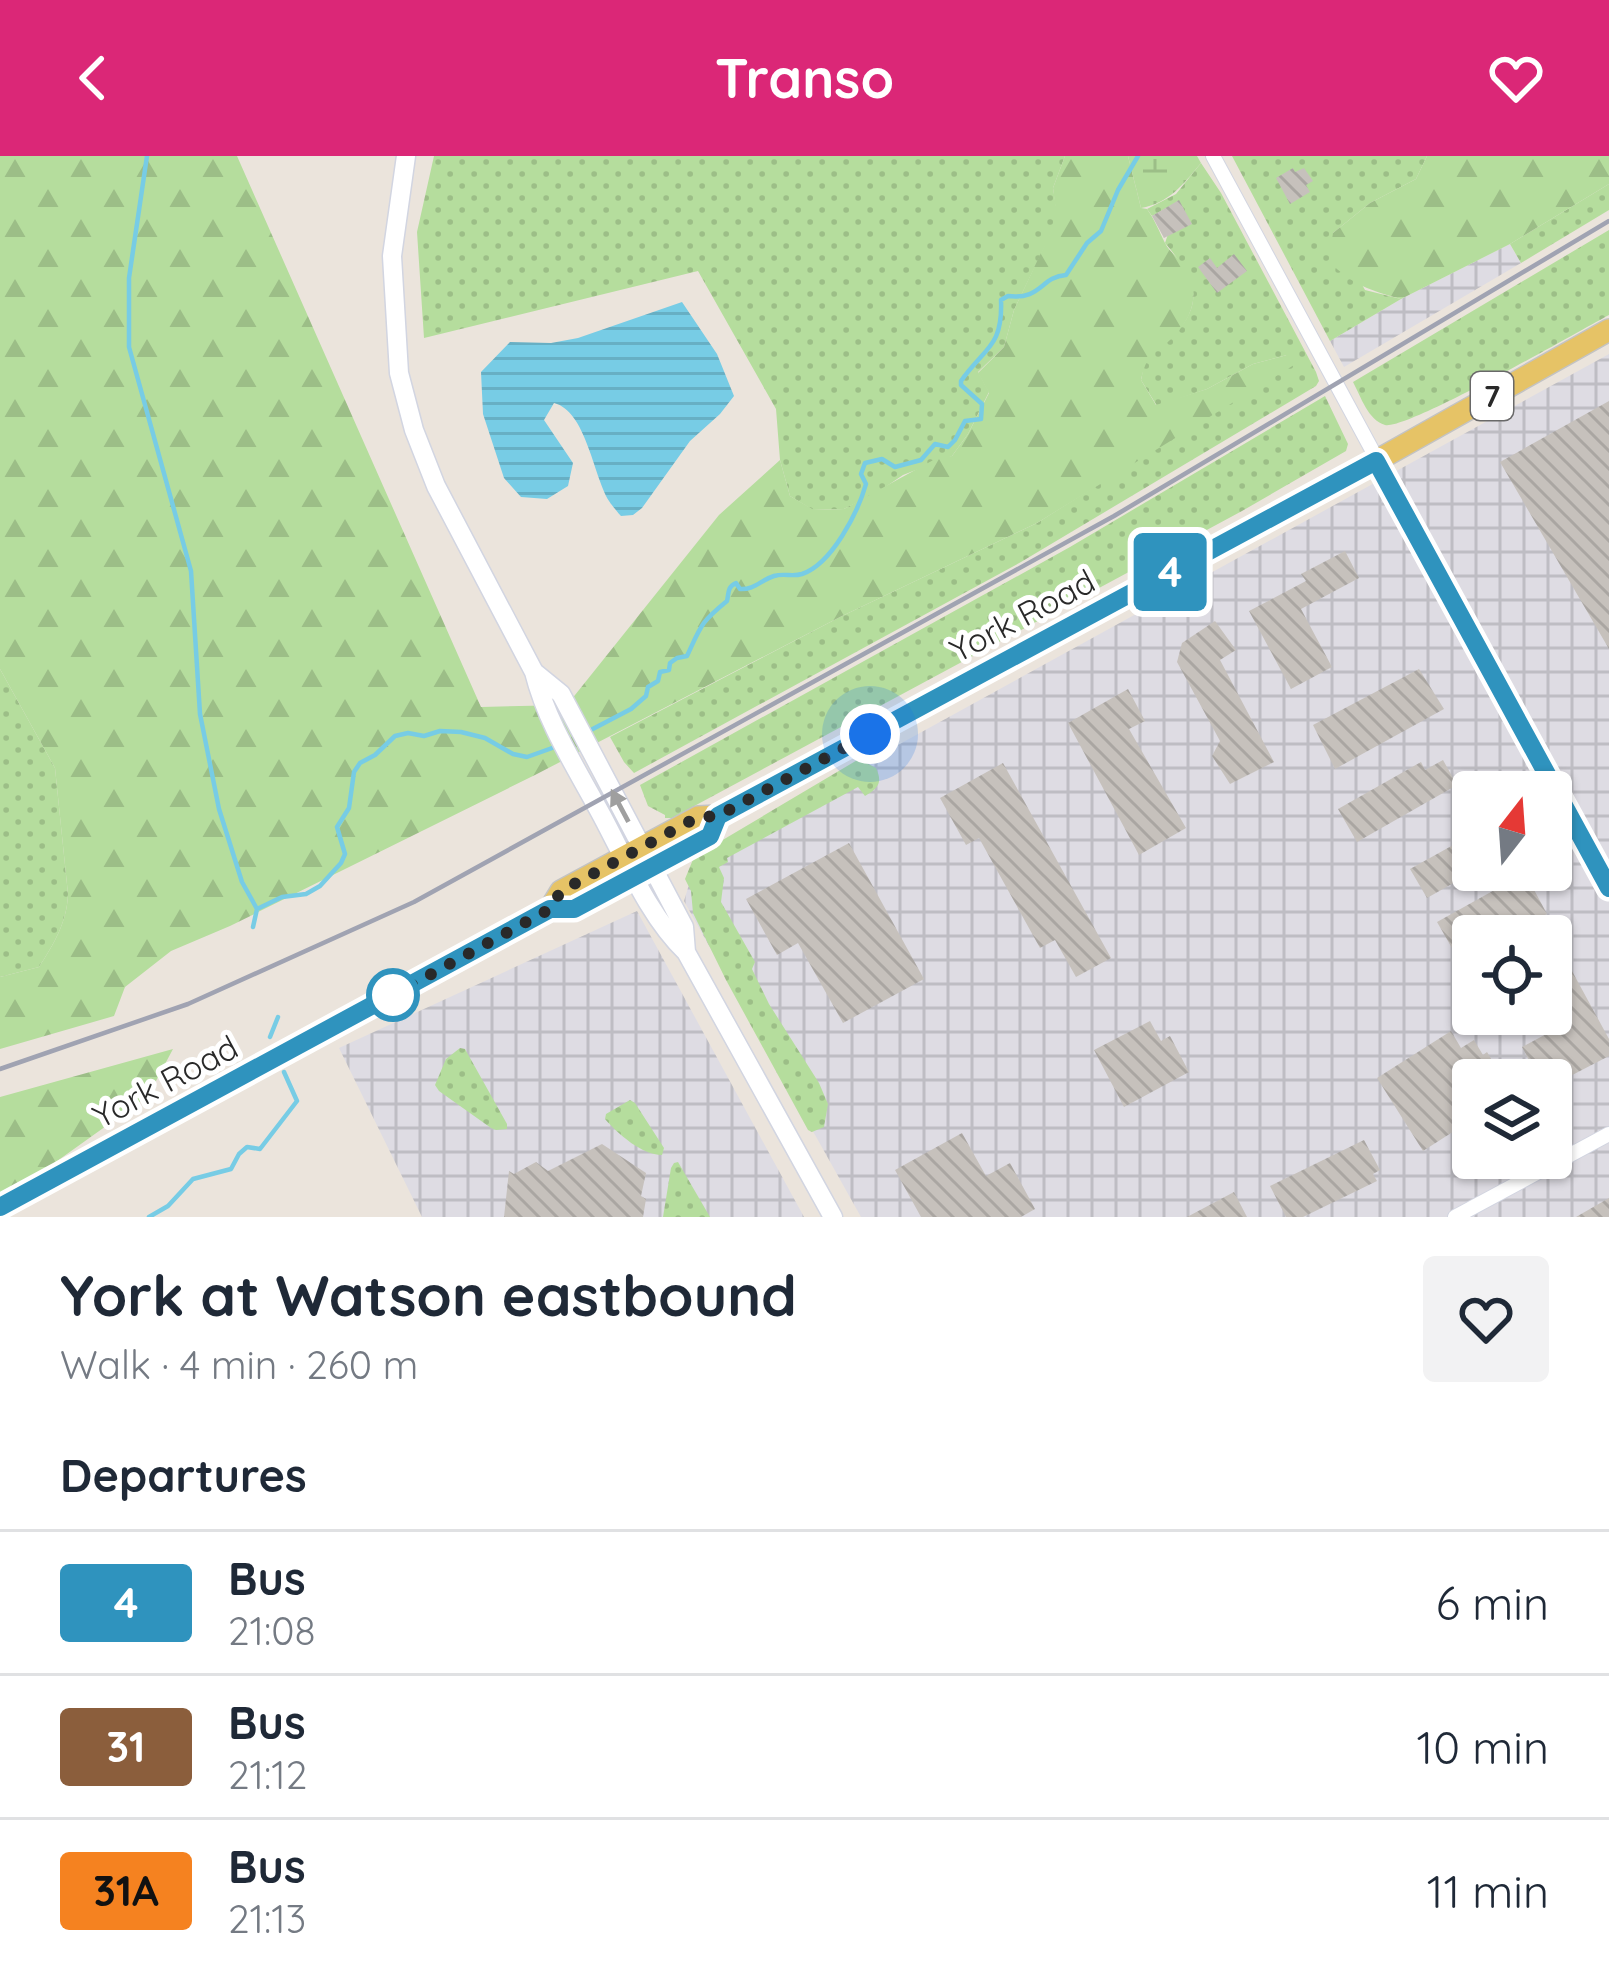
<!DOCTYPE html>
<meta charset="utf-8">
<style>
:root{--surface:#fff;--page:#f2f2f3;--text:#1f2937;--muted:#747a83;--line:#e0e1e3;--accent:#db2777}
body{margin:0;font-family:Quicksand,sans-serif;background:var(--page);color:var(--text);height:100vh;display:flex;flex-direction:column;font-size:45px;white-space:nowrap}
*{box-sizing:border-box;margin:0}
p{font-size:39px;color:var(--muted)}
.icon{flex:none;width:66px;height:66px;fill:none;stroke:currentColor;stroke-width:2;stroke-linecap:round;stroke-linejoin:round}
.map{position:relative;height:1061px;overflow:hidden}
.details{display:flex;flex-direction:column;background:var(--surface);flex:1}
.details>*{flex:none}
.badge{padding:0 24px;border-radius:9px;font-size:42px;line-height:78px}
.needle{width:78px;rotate:17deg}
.tools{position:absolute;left:1452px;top:615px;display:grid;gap:24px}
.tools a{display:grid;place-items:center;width:120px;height:120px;border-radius:12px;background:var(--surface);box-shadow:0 3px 9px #0004;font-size:60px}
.you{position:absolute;width:60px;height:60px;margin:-30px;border:9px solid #fff;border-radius:50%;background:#1a73e8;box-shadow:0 0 0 18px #1a73e833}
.map>.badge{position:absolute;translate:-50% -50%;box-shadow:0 0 0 6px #fff}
h2{padding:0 60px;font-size:45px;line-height:108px}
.round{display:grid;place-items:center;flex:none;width:126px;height:126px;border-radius:12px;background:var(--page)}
.head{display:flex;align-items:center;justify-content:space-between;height:204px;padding:0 60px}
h1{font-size:57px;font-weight:700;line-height:90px}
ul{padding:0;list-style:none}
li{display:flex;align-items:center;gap:36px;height:144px;padding:0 60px;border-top:3px solid var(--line)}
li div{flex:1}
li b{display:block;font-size:45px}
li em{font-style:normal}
li .badge{min-width:132px;font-weight:700;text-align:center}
header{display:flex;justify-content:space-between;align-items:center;height:156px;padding:0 60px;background:var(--accent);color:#fff;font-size:54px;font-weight:700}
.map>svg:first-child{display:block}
.industrial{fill:url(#industrial-grid);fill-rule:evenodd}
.grass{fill:url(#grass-dots)}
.forest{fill:url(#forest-firs)}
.wetland{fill:url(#wetland-marsh)}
.water{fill:url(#water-rules)}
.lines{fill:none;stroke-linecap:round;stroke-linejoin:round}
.stream{stroke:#77cce5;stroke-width:4.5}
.building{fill:url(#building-back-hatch)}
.minor-casing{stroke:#d2d5e1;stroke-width:16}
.secondary-casing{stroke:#d2d5e1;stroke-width:21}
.primary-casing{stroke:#c3c3c3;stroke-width:24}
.minor{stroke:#fff;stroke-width:14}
.secondary{stroke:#fff;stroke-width:18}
.primary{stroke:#e6c366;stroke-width:21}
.rail{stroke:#a0a3b2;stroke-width:4.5}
.oneway{fill:#9f9f9f}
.line-casing{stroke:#fff;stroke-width:27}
.line{stroke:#2f93be;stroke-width:18}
.walk{stroke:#292929;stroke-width:12;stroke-dasharray:0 21.6}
.stop-dot{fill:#fff;stroke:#2f93be;stroke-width:6}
.labels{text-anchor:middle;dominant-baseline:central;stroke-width:10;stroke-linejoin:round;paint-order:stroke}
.shield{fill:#fff;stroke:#696969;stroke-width:3}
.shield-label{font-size:30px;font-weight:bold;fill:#292929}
.street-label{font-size:33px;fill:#292929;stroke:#fff}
</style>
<header><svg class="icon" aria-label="back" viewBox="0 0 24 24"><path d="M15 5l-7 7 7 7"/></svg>Transo<svg class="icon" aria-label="heart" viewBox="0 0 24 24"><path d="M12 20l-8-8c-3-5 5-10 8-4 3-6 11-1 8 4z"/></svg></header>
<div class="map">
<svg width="1609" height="1061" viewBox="0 0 1609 1061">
<defs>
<pattern id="industrial-grid" width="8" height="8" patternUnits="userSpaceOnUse" patternTransform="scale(3)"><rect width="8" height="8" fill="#dedce3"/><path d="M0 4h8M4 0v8" fill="none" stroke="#bebdc3"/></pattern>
<pattern id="grass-dots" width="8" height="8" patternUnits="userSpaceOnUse" patternTransform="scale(3)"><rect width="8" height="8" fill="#b5dd9d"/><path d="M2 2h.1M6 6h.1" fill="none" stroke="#9cbe87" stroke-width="1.8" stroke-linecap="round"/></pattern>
<pattern id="forest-firs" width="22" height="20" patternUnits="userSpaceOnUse" patternTransform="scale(3)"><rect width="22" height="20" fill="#b5dd9d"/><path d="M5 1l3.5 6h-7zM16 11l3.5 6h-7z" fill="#9cbe87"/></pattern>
<pattern id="wetland-marsh" width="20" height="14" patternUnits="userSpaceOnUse" patternTransform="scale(3)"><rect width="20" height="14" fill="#b5dd9d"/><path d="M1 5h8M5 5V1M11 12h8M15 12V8" fill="none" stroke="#9cbe87"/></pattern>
<pattern id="water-rules" width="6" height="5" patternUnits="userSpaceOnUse" patternTransform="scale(3)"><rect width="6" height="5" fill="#77cce5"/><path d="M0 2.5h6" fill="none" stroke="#67afc4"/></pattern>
<pattern id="building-back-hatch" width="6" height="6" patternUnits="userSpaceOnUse" patternTransform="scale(3)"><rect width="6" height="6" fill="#c6c1bc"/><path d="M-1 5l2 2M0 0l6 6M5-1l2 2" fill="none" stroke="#aaa6a2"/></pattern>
</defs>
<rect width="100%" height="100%" fill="#ebe4dc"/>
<path class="industrial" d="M1510,88L1521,107L1344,211L1330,185L1401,143Z
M1609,198V1061H861L684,745L698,699ZM1473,636H1551V714H1473ZM1473,780H1551V858H1473ZM1473,924H1551V1002H1473Z
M637,755L804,1061H422L339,892Z"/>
<path class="grass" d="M434,0H1065L1053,32L1058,63L1014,154L1004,191L978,216L989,236L968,278L952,300L903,319L878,336L844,353L813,354L790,340L780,304L776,253L698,115L424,182L417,76Z
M1232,0H1427L1416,23L1370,47L1333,77L1365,134L1401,143L1330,185Z
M1201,7L1221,37L1316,216L1319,225L1316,230L1021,406L634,617L624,606L610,581L840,461L1037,367L1134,306L1287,199L1253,208L1207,233L1157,250L1141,224C1143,218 1142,211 1145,205C1151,195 1166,188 1174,179C1208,143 1192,119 1165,87L1179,45L1152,60L1147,53L1176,38Z
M1609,28V54L1521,107L1510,88Z
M1609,74V159C1579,175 1406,275 1385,269C1368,264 1361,241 1353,226Z
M1325,240L1348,288L1346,295L1242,355L672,662H665V659L648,650L640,629L1070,391Z
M0,513L55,612L68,738C67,766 54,788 39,811L0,821Z
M859,603L876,612C883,627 878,632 865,640L858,631L727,702L728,706L719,711L724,722L721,746L755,806L752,813L769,848L819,927L828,948L824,971L812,976L808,974L726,824L693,757L691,735L685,723L694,701Z
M460,892L465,893L507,968V973L496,974L491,972L439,935L435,929L446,903Z
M630,944L635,947L664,992L662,999C642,999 618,978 605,963L606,958Z
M678,1006L710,1061H663L671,1012L674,1007Z"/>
<path class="forest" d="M0,0H237L481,551L567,549L719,359L780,304L790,340L814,354L844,353L937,302L952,300L968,278L989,237L978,217L1004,191L1014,154L1057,63L1053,32L1065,0H1128L1141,52L1147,53C1155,64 1159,75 1165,87C1169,95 1178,102 1184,109C1201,133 1194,159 1175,179C1155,200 1148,193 1141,224L1156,249L1207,233L1253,208L1287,199L1294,209L1037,367L840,461L535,619L230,770L171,795L125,831L114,860L0,893V821L39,811C54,788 67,766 68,738L55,612L0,513Z
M1427,0H1609V28L1510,88L1401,143C1372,135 1350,128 1329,105L1333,77L1370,47L1416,23Z
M173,893L148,940L46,1013L0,1037V941Z"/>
<path class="wetland" d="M1128,0H1197L1201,7C1183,29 1169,47 1141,52Z"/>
<path class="water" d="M682,146L717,198L734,240L720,258L690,285L642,352L633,359L621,360C619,358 610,347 609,345C593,318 586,255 554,247L544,264L573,307L568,330L547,343L521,341L504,322L483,258L481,216L510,186L551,187L578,182Z"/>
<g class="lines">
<path class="stream" d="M147,0L129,122V191L191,415L200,558L219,653L242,726L257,753
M587,576L631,553L646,540L648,531L658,525L660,516L669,514L670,507L677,502L687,500C701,470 700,467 727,445C729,437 727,431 736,427L740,433C754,434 761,424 774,420C784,417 792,421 802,418C832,408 858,356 866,328L861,318L865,307L882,303L895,311L921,304L935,288L948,291L955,284L965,265L981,263L982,248L961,229V225C985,191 1003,191 1001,144L1008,140C1042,144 1040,121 1066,119L1087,87L1101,75L1118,34L1138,0
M253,771L257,753L282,741L306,738L320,730L341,707L345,698L337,671L349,652L354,616L360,607L375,599L395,580L408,577L424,580L440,575L461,576L485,582L513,598L527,601L555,591
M270,881L278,861
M149,1061L168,1050L193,1023L231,1013L239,998L247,991L260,993L297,945L284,916"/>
</g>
<path class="building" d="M1293,12L1295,16L1304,12L1313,25L1306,29L1310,36L1290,48L1276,22Z
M1179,44L1192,68L1164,82L1152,60Z
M1234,98L1247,115L1217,137L1198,111L1210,102L1217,112Z
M1609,245V493L1500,306Z
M1345,395L1359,422L1301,453L1332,511L1291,533L1249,455L1306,425L1301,418Z
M1215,465L1236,494L1220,504L1274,606L1230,628L1212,600L1220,585L1177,506L1182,487Z
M1419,513L1444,553L1335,613L1313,569Z
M1128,533L1145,565L1129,573L1186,672L1139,699L1068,567Z
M1443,604L1457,629L1357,686L1338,653L1421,606L1425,614Z
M1003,607L1111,802L1076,821L1055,784L1040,792L979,682L966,689L940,642Z
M1473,678V716L1427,742L1410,713Z
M849,687L924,823L843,867L798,787L777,799L746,743Z
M1525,717L1547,758L1507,780H1473V799L1460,806L1437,766Z
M1566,804L1609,883V900L1551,930V924H1540L1522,891L1550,876L1540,858H1551V812Z
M1150,865L1161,885L1170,880L1189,916L1124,951L1094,894Z
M1451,875L1461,892L1474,884L1483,899L1487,896L1504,924H1473V963L1423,995L1377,922Z
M962,977L986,1020L1010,1007L1035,1053L1021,1061H921L895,1014Z
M1364,984L1380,1014L1373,1018L1377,1025L1303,1061H1286L1270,1030Z
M602,988L646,1017L641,1040L646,1043L643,1061H504L509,1015L514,1018L536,1006L548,1015Z
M1234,1036L1247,1061H1187Z
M1609,1042V1061H1576Z"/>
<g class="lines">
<defs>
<path id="minor" d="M1213,0L1609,732
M1455,1061L1609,978"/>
<path id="secondary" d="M406,0L392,100L399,217L414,274L436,330L534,516C547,568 577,613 602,660C626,705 650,762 686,796L833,1061
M534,516L561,538L684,771L686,796"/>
<path id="primary" d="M550,753H574L710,680L718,660
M0,1051L550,753L561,735L698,661L718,660L1376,305L1609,174"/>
</defs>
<use href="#minor" class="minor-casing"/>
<use href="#secondary" class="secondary-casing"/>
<use href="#primary" class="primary-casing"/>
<use href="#minor" class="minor"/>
<use href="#secondary" class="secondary"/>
<use href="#primary" class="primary"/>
<path class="rail" d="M0,913L188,848L414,746L1114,360L1609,65"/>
</g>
<defs><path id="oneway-solid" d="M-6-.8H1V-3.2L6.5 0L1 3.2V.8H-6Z" transform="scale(3)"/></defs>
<use class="oneway" href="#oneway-solid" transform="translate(620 650) rotate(-118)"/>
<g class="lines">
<defs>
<path id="line" d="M0,1051L550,753H574L710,680L718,660L1376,305L1609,732"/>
</defs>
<use href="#line" class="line-casing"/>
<use href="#line" class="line"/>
<path class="walk" d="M393,839L550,753L561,735L698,661L718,660L870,578"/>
</g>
<circle class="stop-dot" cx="393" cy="839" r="24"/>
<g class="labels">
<rect class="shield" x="1471" y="216" width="42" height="48" rx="9"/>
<g class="shield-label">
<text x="1492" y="240">7</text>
</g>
<g class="street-label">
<text transform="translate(1022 459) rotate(-28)">York Road</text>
<text transform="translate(165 925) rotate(-28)">York Road</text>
</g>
</g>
</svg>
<div class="tools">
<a><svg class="needle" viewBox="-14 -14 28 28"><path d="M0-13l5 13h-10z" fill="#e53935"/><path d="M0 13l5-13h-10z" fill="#747a83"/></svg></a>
<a><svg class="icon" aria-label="locate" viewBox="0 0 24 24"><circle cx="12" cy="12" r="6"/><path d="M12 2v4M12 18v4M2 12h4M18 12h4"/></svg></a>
<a><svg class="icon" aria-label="layers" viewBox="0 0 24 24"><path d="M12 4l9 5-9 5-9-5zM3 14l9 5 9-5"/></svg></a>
</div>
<div class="you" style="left:870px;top:578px"></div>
<b class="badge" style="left:1170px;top:416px;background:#2f93be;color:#fff">4</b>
</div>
<section class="details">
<div class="head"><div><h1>York at Watson eastbound</h1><p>Walk · 4 min · 260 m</p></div><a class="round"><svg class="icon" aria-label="heart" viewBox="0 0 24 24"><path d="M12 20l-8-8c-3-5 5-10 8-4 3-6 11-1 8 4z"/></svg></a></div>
<h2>Departures</h2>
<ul>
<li><span class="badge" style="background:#2f93be;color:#fff">4</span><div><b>Bus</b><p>21:08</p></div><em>6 min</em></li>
<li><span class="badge" style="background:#8b5e3c;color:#fff">31</span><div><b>Bus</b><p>21:12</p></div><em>10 min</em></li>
<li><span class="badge" style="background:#f58220;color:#111">31A</span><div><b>Bus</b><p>21:13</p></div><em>11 min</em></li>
</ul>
</section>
